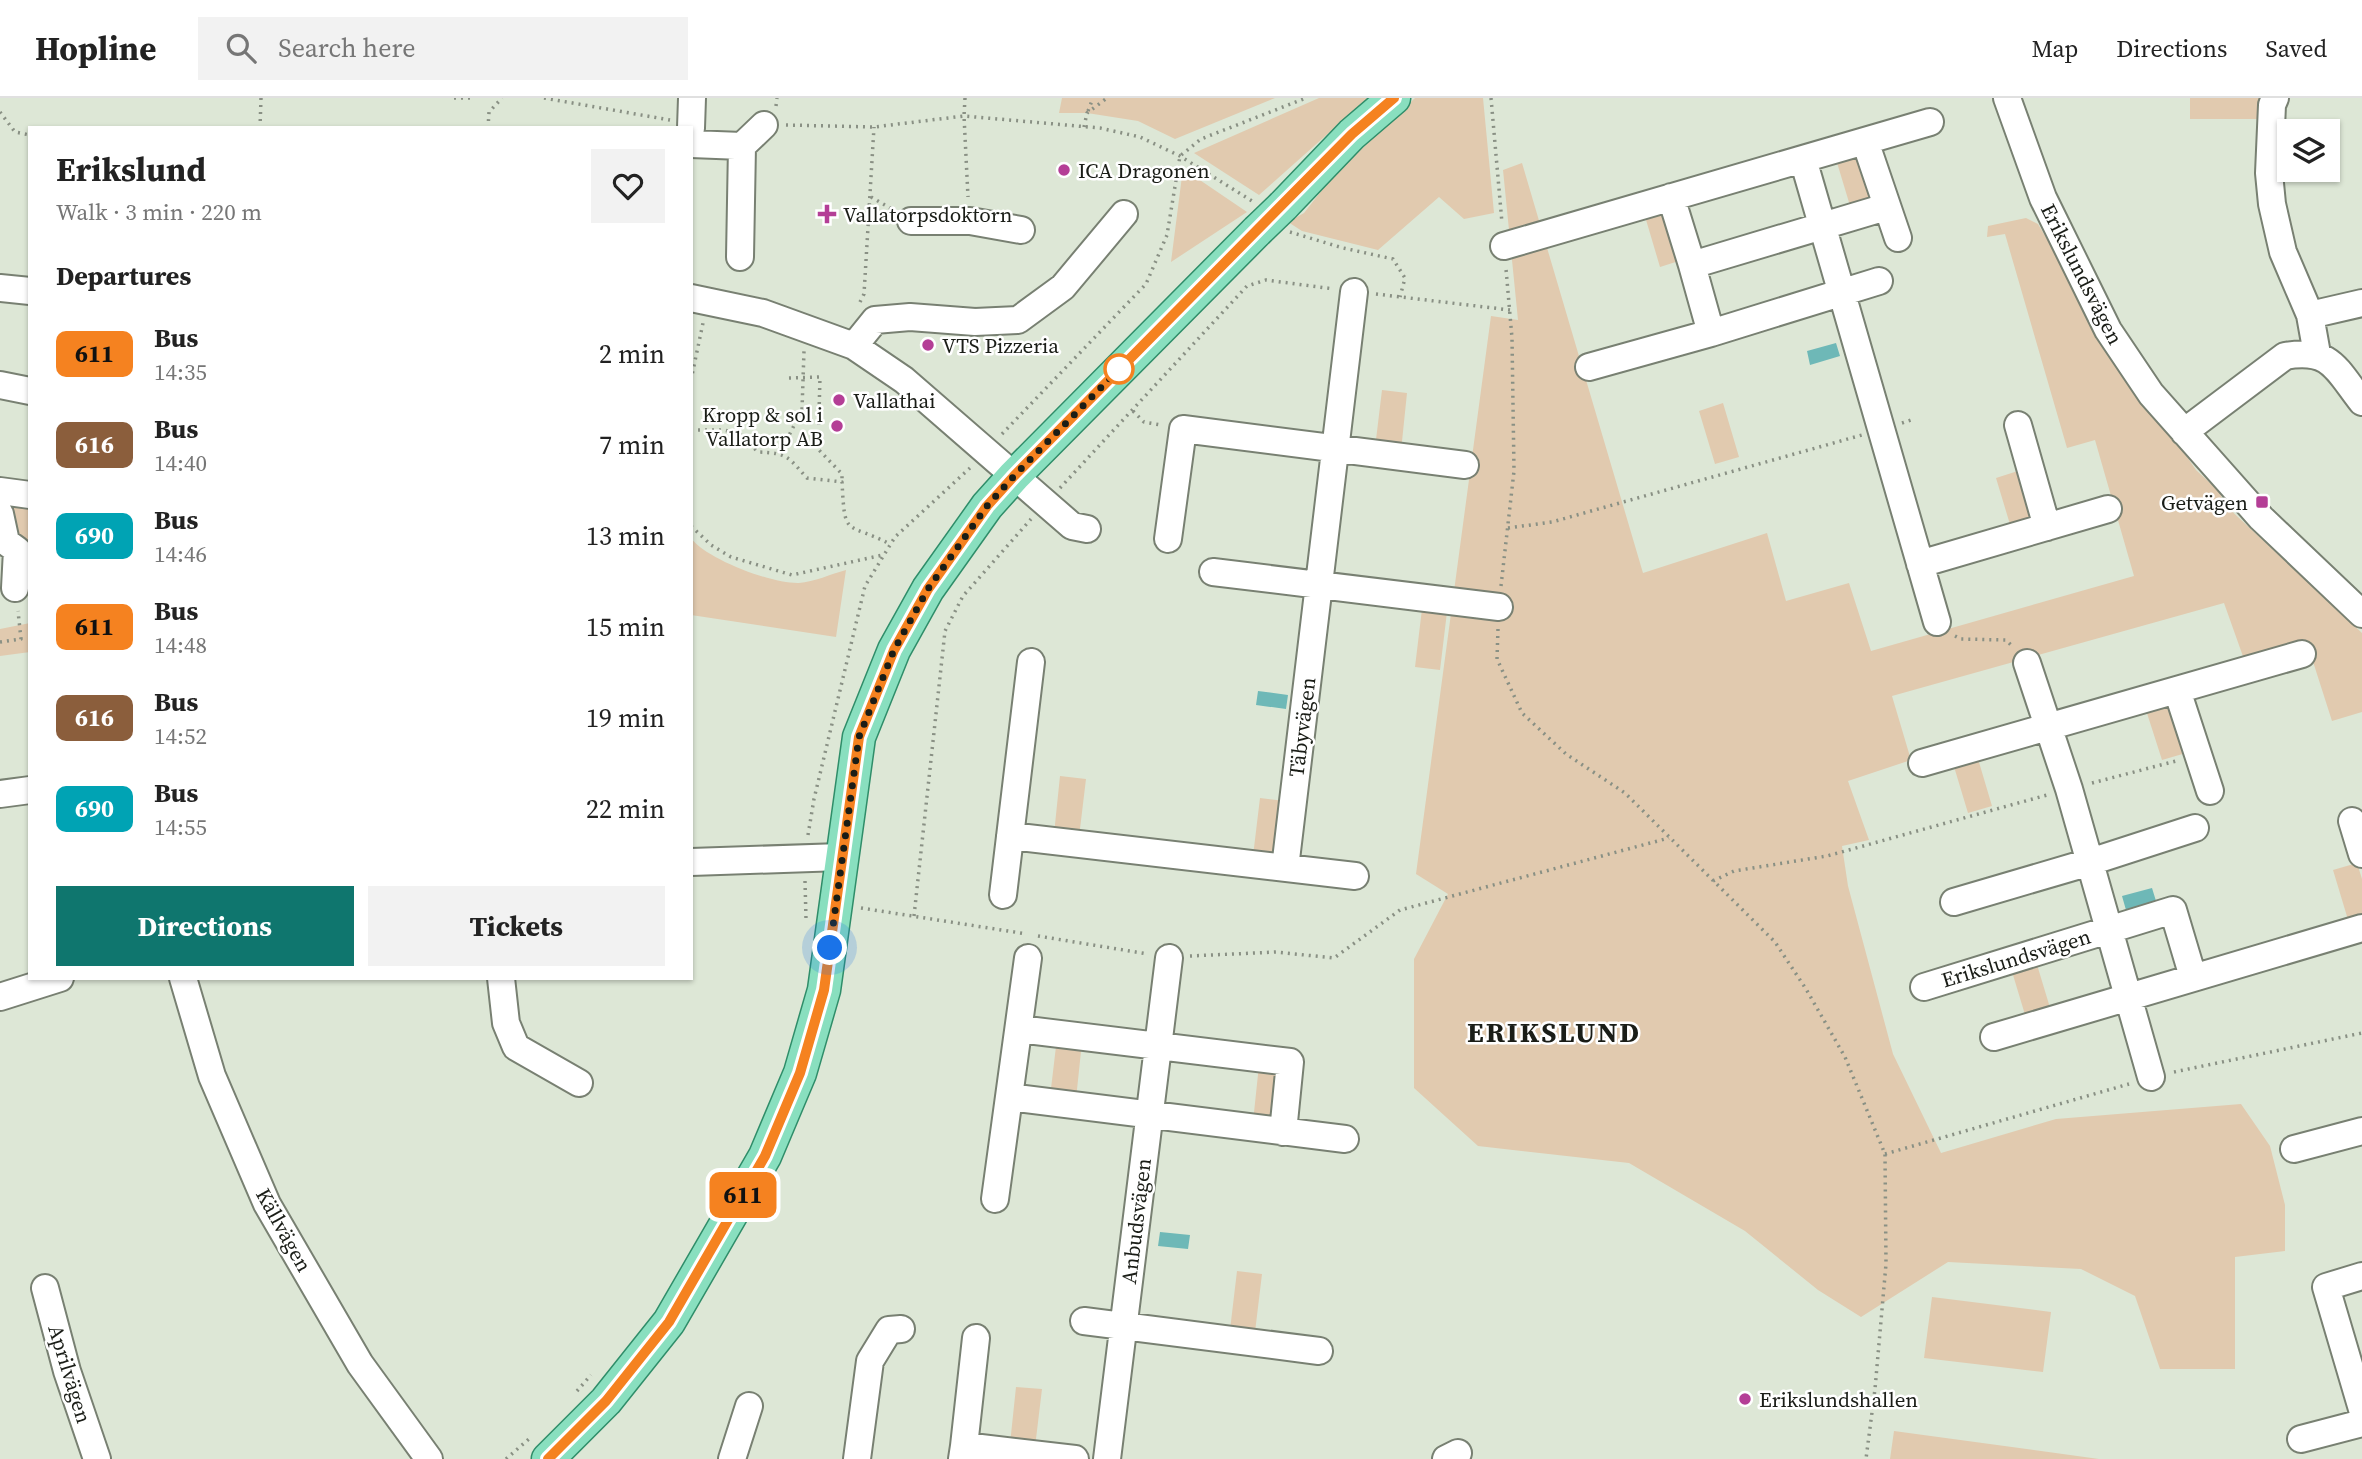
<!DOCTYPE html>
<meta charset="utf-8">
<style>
:root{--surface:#fff;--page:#f2f2f2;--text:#222;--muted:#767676;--line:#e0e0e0;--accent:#0f766e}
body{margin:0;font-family:"Source Serif 4",serif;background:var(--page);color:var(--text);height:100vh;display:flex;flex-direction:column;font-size:26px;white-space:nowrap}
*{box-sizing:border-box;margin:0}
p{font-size:23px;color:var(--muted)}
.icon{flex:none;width:38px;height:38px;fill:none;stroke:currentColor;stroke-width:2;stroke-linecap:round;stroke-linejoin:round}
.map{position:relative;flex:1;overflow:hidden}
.details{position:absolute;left:28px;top:28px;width:665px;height:854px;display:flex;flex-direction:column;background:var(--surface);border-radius:0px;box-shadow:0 2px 5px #0004}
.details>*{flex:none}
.badge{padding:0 14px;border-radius:10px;font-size:24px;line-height:46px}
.tools{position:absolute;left:2277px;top:21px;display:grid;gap:14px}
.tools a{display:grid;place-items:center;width:63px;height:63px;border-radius:0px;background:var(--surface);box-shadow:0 2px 5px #0004;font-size:35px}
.you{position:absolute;width:35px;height:35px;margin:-18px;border:5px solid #fff;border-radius:50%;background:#1a73e8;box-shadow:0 0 0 10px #1a73e833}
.map>.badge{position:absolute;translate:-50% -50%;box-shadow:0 0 0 4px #fff}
h2{padding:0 28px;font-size:26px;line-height:63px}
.round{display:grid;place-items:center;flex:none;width:74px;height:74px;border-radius:0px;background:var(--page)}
.summary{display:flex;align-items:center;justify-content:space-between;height:119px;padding:0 28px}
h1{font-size:33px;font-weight:700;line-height:52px}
.action{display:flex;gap:14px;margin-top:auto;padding:14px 28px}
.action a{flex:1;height:80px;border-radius:0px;background:var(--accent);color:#fff;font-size:28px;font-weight:700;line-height:80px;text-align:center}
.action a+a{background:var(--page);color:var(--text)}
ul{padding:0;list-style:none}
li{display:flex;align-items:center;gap:21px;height:91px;padding:0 28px}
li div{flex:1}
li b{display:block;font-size:26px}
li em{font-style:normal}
li .badge{min-width:77px;font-weight:700;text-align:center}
header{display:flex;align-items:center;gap:42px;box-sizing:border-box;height:98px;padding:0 35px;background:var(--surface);border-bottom:2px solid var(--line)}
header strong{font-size:33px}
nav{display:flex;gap:38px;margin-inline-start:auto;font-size:24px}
.search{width:490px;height:63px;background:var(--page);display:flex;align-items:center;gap:18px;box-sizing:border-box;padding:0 24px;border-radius:0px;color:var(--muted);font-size:26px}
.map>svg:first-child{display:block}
.green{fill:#e1caaf}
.water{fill:#6eb8b7}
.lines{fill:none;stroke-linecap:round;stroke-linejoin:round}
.minor-casing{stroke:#788072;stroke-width:30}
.major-casing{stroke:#2f8d69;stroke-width:35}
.path{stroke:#899084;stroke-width:3.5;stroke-dasharray:2 5;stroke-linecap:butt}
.minor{stroke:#fff;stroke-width:26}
.major{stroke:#89dfbf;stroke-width:32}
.major-bridge-casing{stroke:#2f8d69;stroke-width:35;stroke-linecap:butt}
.major-bridge{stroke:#89dfbf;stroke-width:32}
.line-casing{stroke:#fff;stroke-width:16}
.line{stroke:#f58220;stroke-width:10}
.walk{stroke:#1a1d17;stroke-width:7;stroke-dasharray:0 12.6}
.poi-dot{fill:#b43e96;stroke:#fff;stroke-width:2.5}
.stop-dot{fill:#fff;stroke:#f58220;stroke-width:3.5}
.labels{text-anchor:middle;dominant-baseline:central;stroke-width:5;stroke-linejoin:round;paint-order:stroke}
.poi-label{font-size:21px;fill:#1a1d17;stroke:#fff;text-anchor:start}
.street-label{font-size:21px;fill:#1a1d17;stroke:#fff}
.district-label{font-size:28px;font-weight:bold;letter-spacing:2px;fill:#1a1d17;stroke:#fff}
</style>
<header>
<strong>Hopline</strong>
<div class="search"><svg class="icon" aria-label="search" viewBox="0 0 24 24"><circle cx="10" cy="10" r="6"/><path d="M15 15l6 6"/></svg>Search here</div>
<nav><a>Map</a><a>Directions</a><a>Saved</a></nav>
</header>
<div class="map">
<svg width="2362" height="1361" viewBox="0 0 2362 1361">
<rect width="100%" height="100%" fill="#dde7d6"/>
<path class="green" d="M1062,0H1275L1175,41L1138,23L1087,15H1059Z
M1319,0H1368L1259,97L1194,55Z
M1415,0H1483L1494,115L1464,121L1439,99L1378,152L1302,133L1288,124L1304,115L1333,78Z
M2190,0H2263V21H2190Z
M1859,50L1875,104L1851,111L1835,58Z
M1522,65L1643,475L1767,435L1786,503L1849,485L1871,553L2134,478L2095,342L2067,350L2005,136L1987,139L1988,128L2026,120L2038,126L2104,237L2196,372L2220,394L2223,405L2362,535V614L2332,623L2308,548L2245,564L2224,505L1892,598L1911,662L1848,683L1869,742L1842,748L1848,788L1893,956L1941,1055L2056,1021L2241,1006L2270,1048L2285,1107V1153L2235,1159V1271H2160L2135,1198L2081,1171L1948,1164L1861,1219L1818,1192L1745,1133L1629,1065L1478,1048L1414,990V861L1448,796L1416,776L1491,218L1518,222L1503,72Z
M1188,74L1247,114L1171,164L1182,78Z
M1668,108L1685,161L1660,169L1644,115Z
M1382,292L1407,295L1401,353L1375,350Z
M1723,305L1739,359L1715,366L1699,313Z
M2021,372L2037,426L2012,433L1996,380Z
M0,393L30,397V454L17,452Z
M691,440C706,461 772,486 799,485C814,484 831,476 846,472L836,539L691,517Z
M1422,511L1447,514L1440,572L1415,569Z
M30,525V554L0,558V531Z
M2170,602L2186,655L2162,662L2145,609Z
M1976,654L1992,708L1968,715L1952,662Z
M1060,678L1086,681L1079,739L1054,736Z
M1260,700L1285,703L1278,761L1253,758Z
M2357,765L2362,781V821L2349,825L2333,772Z
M2035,860L2051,913L2026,920L2010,867Z
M1057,940L1082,944L1076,1001L1050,999Z
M1259,967L1285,969L1278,1027L1253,1024Z
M1237,1173L1262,1176L1255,1234L1230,1232Z
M1932,1199L2051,1214L2043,1274L1924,1260Z
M1016,1289L1042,1291L1035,1349L1010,1346Z
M1894,1333L2099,1361H1890Z"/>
<path class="water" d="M1836,245L1840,258L1810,267L1807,253Z
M1258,593L1288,597L1286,611L1256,607Z
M2152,790L2156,803L2126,812L2122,798Z
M1160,1134L1190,1137L1188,1151L1158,1148Z"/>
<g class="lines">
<defs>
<path id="minor" d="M2007,0L2043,100L2108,232L2151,296L2261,420L2362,516
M2275,0L2272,7L2269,75L2272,106L2283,154L2310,217L2317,256
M691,30L692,0
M1865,43L1898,140
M691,46L742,48L740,159
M742,48L764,27
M1803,61L1937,524
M1671,99L1692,167L1886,109
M911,123H970L1021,132
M1504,148L1930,24
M1692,167L1711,235
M0,190L30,193
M691,200L763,215L854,248L904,282L1072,428L1087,431
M2310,217L2362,205
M854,248L875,222L910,219L975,224L1018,222L1063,189L1124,116
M1589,269L1711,235L1879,183
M0,287L30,293
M2018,327L2047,429
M2184,334L2285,258C2331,250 2336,271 2362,304
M0,393L30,397
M0,416L6,444L17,452L15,490
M1168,441L1183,331L1465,367
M1920,466L2108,411
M1213,474L1499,509
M2027,565L2069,691L2151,979
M2177,592L2210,693
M1922,665L2302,556
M0,696L30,692
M2352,723L2362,756
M1010,738L1355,778
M691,764L841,759
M1285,770L1354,194
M1003,797L1031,564
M1954,804L2090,764L2195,730
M183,880L212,978L267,1106L360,1266L429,1361
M501,880L506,925L516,949L579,985
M1924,889L2173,812L2193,879
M0,899L60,880
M1019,931L1290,964L1283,1034
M1994,939L2362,830
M1009,999L1345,1041
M2294,1051L2362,1033
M995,1101L1028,860
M2362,1178L2326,1189L2362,1311
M45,1190L67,1273L97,1361
M1084,1223L1319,1253
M2301,1341L2362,1325
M964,1348L976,1240
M732,1361L749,1308
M857,1361L870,1263L889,1232L901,1231
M962,1361L964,1348L1075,1361
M1107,1361L1169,860
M1446,1361L1458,1355"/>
<path id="major" d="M1283,108L1352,36L1394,0
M548,1361L606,1303L669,1224L765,1058L800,975L824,892L859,639L894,552L928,491L987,408L1014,378L1257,133"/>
</defs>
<use href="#minor" class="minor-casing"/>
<use href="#major" class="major-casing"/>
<path class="path" d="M454,0H472
M544,0L670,22
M965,0L964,18L968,99
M1491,0L1502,125
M776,8L777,0
M1088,13L1093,0
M0,14L15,34L30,37
M786,27L874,29L964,18L1100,30L1140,39L1180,58L1252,103
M1084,29L1087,15L1107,0
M260,30L261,0
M488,30L489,14L502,0
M871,99L892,111
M1290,134L1343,150L1393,161L1405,180L1400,199
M1376,196L1510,212
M860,204L864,196L874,29
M789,280L820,279L818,351L842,376V383
M691,282L703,225
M1133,313L1144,324L1161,327
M1902,325L1914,321
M691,332H724L740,336L758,354C788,355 788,359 807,380L842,384C845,441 845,423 890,446
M1002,336L1146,186L1167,137L1180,58L1201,41L1306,0
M780,355L802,312L804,253
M1060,390L1247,188L1266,182L1334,191
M691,428L711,447L731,459L792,477L883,457
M1508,430L1552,424L1862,337
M1501,488L1514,373L1512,240L1506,171
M1498,531L1497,561L1522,615L1566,656L1625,695L1775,844L1806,891L1845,959L1885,1056L1886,1166L1875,1291L1866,1361
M1955,538L1961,541L2006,542L2013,549
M0,544L21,541L18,513
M2092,685L2176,663
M808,737L814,701L865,488L895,439L970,370
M805,783L806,821
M1713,783L1734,773L1827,758L2047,697
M861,810L1027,836
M914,818L945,533L963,498L1031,421
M1038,838L1148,856
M1190,858L1276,854L1334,860L1400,812L1669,740
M2174,974L2362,935
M1885,1056L2129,986
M577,1293L591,1277
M506,1361L530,1340"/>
<use href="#minor" class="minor"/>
<use href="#major" class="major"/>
<defs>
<path id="major-bridge" d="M1257,133L1283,108"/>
</defs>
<use href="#major-bridge" class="major-bridge-casing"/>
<use href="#major-bridge" class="major-bridge"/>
</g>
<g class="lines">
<defs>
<path id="line" d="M548,1361L606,1303L669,1224L765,1058L800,975L824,892L859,639L894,552L928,491L987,408L1014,378L1352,36L1394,0"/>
</defs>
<use href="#line" class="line-casing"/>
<use href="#line" class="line"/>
<path class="walk" d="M830,850L859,639L894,552L928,491L987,408L1014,378L1124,266L1119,271"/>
</g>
<g class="poi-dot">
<circle cx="1064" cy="72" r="7"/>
<path d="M823.5 105.5h7v7h7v7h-7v7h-7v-7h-7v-7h7z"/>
<circle cx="928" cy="247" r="7"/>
<circle cx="839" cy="302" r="7"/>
<circle cx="837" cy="328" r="7"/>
<rect x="2255" y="397" width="14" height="14" rx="3.5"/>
<circle cx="1745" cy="1301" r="7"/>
</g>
<circle class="stop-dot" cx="1119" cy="271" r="14"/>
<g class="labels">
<g class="poi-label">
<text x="1078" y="72">ICA Dragonen</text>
<text x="843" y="116">Vallatorpsdoktorn</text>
<text x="942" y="247">VTS Pizzeria</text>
<text x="853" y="302">Vallathai</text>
<text x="823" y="316" text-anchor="end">Kropp &amp; sol i<tspan x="823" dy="24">Vallatorp AB</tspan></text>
<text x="2248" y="404" text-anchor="end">Getvägen</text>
<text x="1759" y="1301">Erikslundshallen</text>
</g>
<g class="street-label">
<text transform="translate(2082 176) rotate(63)">Erikslundsvägen</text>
<text transform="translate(1302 629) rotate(-83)">Täbyvägen</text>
<text transform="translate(2016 860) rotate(-17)">Erikslundsvägen</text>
<text transform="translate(1136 1123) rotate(-83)">Anbudsvägen</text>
<text transform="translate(284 1132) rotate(61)">Källvägen</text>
<text transform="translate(70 1276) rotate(73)">Aprilvägen</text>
</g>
<g class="district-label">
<text x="1554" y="934">ERIKSLUND</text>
</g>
</g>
</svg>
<div class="tools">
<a><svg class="icon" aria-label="layers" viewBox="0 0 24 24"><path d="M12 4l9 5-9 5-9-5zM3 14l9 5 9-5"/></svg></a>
</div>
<div class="you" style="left:830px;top:850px"></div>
<b class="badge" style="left:743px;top:1097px;background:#f58220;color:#111">611</b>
<section class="details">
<div class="summary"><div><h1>Erikslund</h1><p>Walk · 3 min · 220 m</p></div><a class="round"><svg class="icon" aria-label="heart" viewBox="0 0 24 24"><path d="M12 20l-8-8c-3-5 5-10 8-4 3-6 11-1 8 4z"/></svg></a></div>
<h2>Departures</h2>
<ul>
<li><span class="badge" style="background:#f58220;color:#111">611</span><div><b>Bus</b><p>14:35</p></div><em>2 min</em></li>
<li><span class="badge" style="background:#8b5e3c;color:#fff">616</span><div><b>Bus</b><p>14:40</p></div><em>7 min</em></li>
<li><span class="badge" style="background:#00a3b4;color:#fff">690</span><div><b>Bus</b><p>14:46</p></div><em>13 min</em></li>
<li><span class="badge" style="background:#f58220;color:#111">611</span><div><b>Bus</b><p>14:48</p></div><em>15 min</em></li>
<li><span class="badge" style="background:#8b5e3c;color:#fff">616</span><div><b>Bus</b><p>14:52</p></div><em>19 min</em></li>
<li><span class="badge" style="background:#00a3b4;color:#fff">690</span><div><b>Bus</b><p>14:55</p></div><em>22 min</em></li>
</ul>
<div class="action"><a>Directions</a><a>Tickets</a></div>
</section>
</div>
